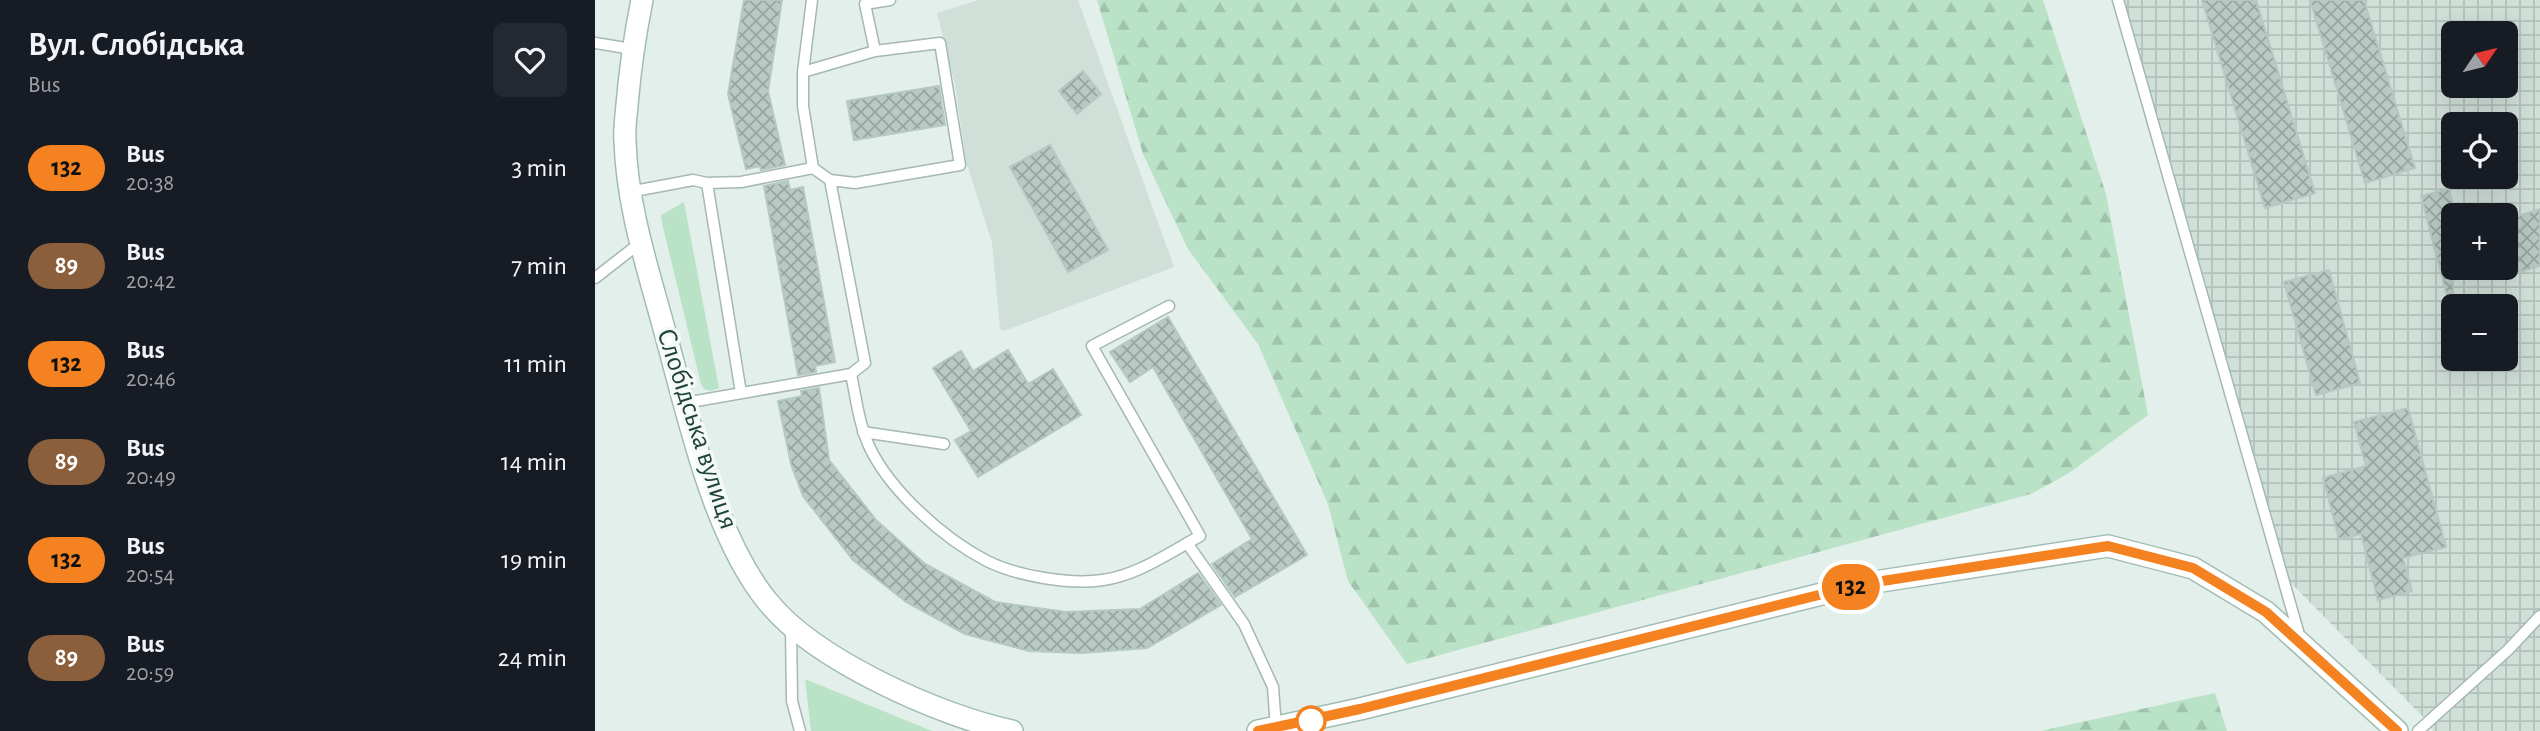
<!DOCTYPE html>
<meta charset="utf-8">
<style>
:root{--surface:#171b24;--page:#242831;--text:#f1f3f6;--muted:#9ea1a6}
body{margin:0;font-family:"Alegreya Sans",sans-serif;background:var(--page);color:var(--text);height:100vh;display:flex;flex-direction:column;font-size:26px;white-space:nowrap}
*{box-sizing:border-box;margin:0}
p{font-size:23px;color:var(--muted)}
.icon{flex:none;width:38px;height:38px;fill:none;stroke:currentColor;stroke-width:2;stroke-linecap:round;stroke-linejoin:round}
.map{position:relative;flex:1;overflow:hidden}
.sheet{display:flex;flex-direction:column;background:var(--surface);width:595px}
.sheet>*{flex:none}
.badge{padding:0 14px;border-radius:23px;font-size:24px;line-height:46px}
.needle{width:46px;rotate:55deg}
.controls{position:absolute;left:1846px;top:21px;display:grid;gap:14px}
.controls a{display:grid;place-items:center;width:77px;height:77px;border-radius:10px;background:var(--surface);box-shadow:0 7px 28px #0002;font-size:35px}
.map>.badge{position:absolute;translate:-50% -50%;box-shadow:0 0 0 4px #fff}
.round{display:grid;place-items:center;flex:none;width:74px;height:74px;border-radius:10px;background:var(--page)}
.summary{display:flex;align-items:center;justify-content:space-between;height:119px;padding:0 28px}
h1{font-size:33px;font-weight:700;line-height:52px}
ul{padding:0;list-style:none}
li{display:flex;align-items:center;gap:21px;height:98px;padding:0 28px}
li div{flex:1}
li b{display:block;font-size:26px}
li em{font-style:normal}
li .badge{min-width:77px;font-weight:700;text-align:center}
main{display:flex;flex:1;min-height:0}
.map>svg:first-child{display:block}
.built{fill:#d1dfd9}
.industrial{fill:url(#industrial-grid);fill-rule:evenodd}
.green{fill:#bae2c7}
.forest{fill:url(#forest-firs)}
.building{fill:url(#building-cross-hatch);stroke:#b5c9c2;stroke-width:2}
.lines{fill:none;stroke-linecap:round;stroke-linejoin:round}
.lane-casing{stroke:#a5b8b2;stroke-width:13}
.secondary-casing{stroke:#a0bcb3;stroke-width:24}
.lane{stroke:#fff;stroke-width:10}
.secondary{stroke:#fff;stroke-width:21}
.line-casing{stroke:#fff;stroke-width:16}
.line{stroke:#f58220;stroke-width:10}
.stop-dot{fill:#fff;stroke:#f58220;stroke-width:3.5}
.labels{text-anchor:middle;dominant-baseline:central;stroke-width:7;stroke-linejoin:round;paint-order:stroke}
.street-label{font-size:28px;fill:#20433b;stroke:#f5faf8}
</style>
<main>
<section class="sheet">
<div class="summary"><div><h1>Вул. Слобідська</h1><p>Bus</p></div><a class="round"><svg class="icon" aria-label="heart" viewBox="0 0 24 24"><path d="M12 20l-8-8c-3-5 5-10 8-4 3-6 11-1 8 4z"/></svg></a></div>
<ul>
<li><span class="badge" style="background:#f58220;color:#111">132</span><div><b>Bus</b><p>20:38</p></div><em>3 min</em></li>
<li><span class="badge" style="background:#8b5e3c;color:#fff">89</span><div><b>Bus</b><p>20:42</p></div><em>7 min</em></li>
<li><span class="badge" style="background:#f58220;color:#111">132</span><div><b>Bus</b><p>20:46</p></div><em>11 min</em></li>
<li><span class="badge" style="background:#8b5e3c;color:#fff">89</span><div><b>Bus</b><p>20:49</p></div><em>14 min</em></li>
<li><span class="badge" style="background:#f58220;color:#111">132</span><div><b>Bus</b><p>20:54</p></div><em>19 min</em></li>
<li><span class="badge" style="background:#8b5e3c;color:#fff">89</span><div><b>Bus</b><p>20:59</p></div><em>24 min</em></li>
</ul>
</section>
<div class="map">
<svg width="1945" height="731" viewBox="0 0 1945 731">
<defs>
<pattern id="industrial-grid" width="8" height="8" patternUnits="userSpaceOnUse" patternTransform="scale(1.75)"><rect width="8" height="8" fill="#d1dfd9"/><path d="M0 4h8M4 0v8" fill="none" stroke="#b3c1bb"/></pattern>
<pattern id="forest-firs" width="22" height="20" patternUnits="userSpaceOnUse" patternTransform="scale(1.75)"><rect width="22" height="20" fill="#bae2c7"/><path d="M5 1l3.5 6h-7zM16 11l3.5 6h-7z" fill="#a0c3ac"/></pattern>
<pattern id="building-cross-hatch" width="8" height="8" patternUnits="userSpaceOnUse" patternTransform="scale(1.75)"><rect width="8" height="8" fill="#b8cac3"/><path d="M0 0l8 8M0 8l8-8" fill="none" stroke="#95a6a0"/></pattern>
</defs>
<rect width="100%" height="100%" fill="#e3efea"/>
<path class="built" d="M383,0H483L579,267L409,331L405,329L397,243L371,161L360,85L342,13Z"/>
<path class="industrial" d="M1523,0H1945V731H1838L1833,722L1688,575ZM1858,33H1911V86H1858ZM1858,124H1911V177H1858ZM1858,215H1911V268H1858ZM1858,306H1911V359H1858Z"/>
<path class="green" d="M89,202L124,388L116,391L109,389L106,384L67,223L66,215Z
M210,679L337,731H216Z"/>
<path class="forest" d="M502,0H1448L1511,194L1553,415L1474,473L1436,494L812,664L753,581L733,504L663,344L593,249L548,154Z
M1620,693L1632,731H1447L1459,728Z"/>
<path class="building" d="M149,0H187L173,91L190,165L166,170L165,166L151,169L133,94Z
M1607,0H1661L1720,193L1670,208Z
M1715,0H1769L1820,168L1770,183Z
M488,71L506,94L482,114L464,91Z
M344,86L350,125L259,140L252,101Z
M455,145L513,250L473,272L415,167Z
M193,181L195,190L208,187L240,362L220,366L221,372L203,375L169,186Z
M1854,189L1858,206V295L1852,296L1826,196Z
M1945,209V266L1911,276V220Z
M1734,270L1765,383L1721,395L1689,282Z
M573,317L712,555L640,597L617,564L657,539L558,367L535,382L515,352Z
M413,350L433,384L458,369L486,415L383,477L360,440L376,431L338,368L366,351L378,371Z
M224,388L234,460L281,520L330,564L400,602L471,612L545,609L603,573L626,605L552,648L486,653L434,651L370,634L311,602L258,560L208,496L196,464L183,401L207,396L206,391Z
M1813,408L1851,547L1808,558L1817,591L1783,600L1766,534L1744,539L1728,478L1771,466L1759,422Z"/>
<g class="lines">
<defs>
<path id="lane" d="M217,0L208,72L280,51L270,4L295,0
M1523,0L1705,638
M0,43L37,49
M208,72V106L218,168L235,180L260,183L365,165L345,43L280,51
M112,183L146,393
M34,192L98,180L112,183L146,182L218,168
M0,278L45,243
M256,374C261,398 264,424 274,446C295,491 349,539 392,561C422,576 475,585 508,580C543,575 574,553 605,536L497,346L574,306
M90,403L256,374L270,363L235,180
M268,432L349,444
M592,543L649,624L678,687L681,728
M196,626L197,701L205,731
M1823,731L1913,650L1945,616"/>
<path id="secondary" d="M47,0C40,35 35,69 32,105C31,117 29,129 30,141C32,207 53,269 70,332C93,415 118,535 173,602C220,660 345,716 417,731
M663,731L765,709L1267,584L1513,546L1598,568L1671,612L1802,731"/>
</defs>
<use href="#lane" class="lane-casing"/>
<use href="#secondary" class="secondary-casing"/>
<use href="#lane" class="lane"/>
<use href="#secondary" class="secondary"/>
</g>
<g class="lines">
<defs>
<path id="line" d="M663,731L765,709L1268,584L1513,546L1598,568L1671,612L1802,731"/>
</defs>
<use href="#line" class="line-casing"/>
<use href="#line" class="line"/>
</g>
<circle class="stop-dot" cx="716" cy="721" r="14"/>
<g class="labels">
<g class="street-label">
<text transform="translate(102 429) rotate(72)">Слобідська вулиця</text>
</g>
</g>
</svg>
<div class="controls">
<a><svg class="needle" viewBox="-14 -14 28 28"><path d="M0-13l5 13h-10z" fill="#e53935"/><path d="M0 13l5-13h-10z" fill="#9ea1a6"/></svg></a>
<a><svg class="icon" aria-label="locate" viewBox="0 0 24 24"><circle cx="12" cy="12" r="6"/><path d="M12 2v4M12 18v4M2 12h4M18 12h4"/></svg></a>
<a>+</a>
<a>−</a>
</div>
<b class="badge" style="left:1256px;top:587px;background:#f58220;color:#111">132</b>
</div>
</main>
